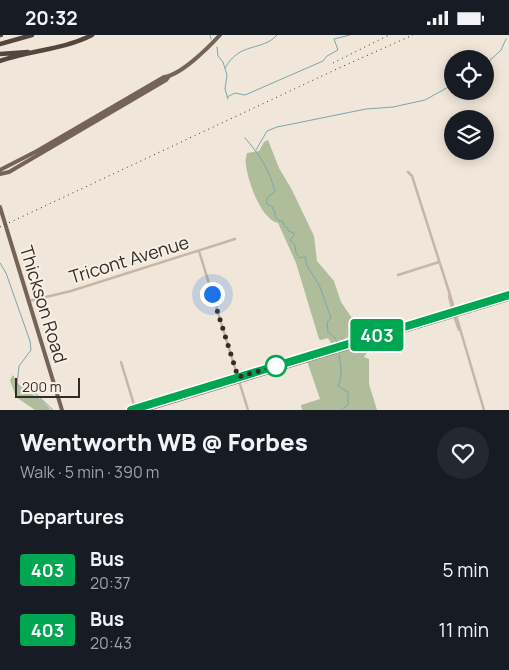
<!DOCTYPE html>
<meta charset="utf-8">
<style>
:root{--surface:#171b24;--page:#242831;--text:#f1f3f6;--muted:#9ea1a6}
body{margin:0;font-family:Manrope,sans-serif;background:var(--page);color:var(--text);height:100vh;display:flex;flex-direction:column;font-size:19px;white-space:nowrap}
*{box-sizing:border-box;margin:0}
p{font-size:16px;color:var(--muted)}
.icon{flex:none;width:28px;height:28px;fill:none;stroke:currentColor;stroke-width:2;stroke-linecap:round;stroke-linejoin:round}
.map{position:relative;height:375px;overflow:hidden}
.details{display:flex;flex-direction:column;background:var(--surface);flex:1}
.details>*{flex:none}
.badge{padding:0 10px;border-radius:4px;font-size:18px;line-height:32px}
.buttons{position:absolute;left:444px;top:15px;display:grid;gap:10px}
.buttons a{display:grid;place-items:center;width:50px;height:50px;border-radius:50%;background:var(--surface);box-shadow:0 2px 12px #0003;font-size:25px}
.scale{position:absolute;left:15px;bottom:12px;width:65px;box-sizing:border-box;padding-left:5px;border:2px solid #332b27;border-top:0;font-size:14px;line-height:18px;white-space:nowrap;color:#332b27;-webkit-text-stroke:4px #f8f0e5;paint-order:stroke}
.you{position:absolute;width:25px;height:25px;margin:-12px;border:4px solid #fff;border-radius:50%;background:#1a73e8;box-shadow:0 0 0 8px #1a73e833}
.map>.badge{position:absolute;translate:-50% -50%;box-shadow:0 0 0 2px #fff}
h2{padding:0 20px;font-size:19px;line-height:45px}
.round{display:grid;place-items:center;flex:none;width:52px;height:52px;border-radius:26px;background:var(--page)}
.head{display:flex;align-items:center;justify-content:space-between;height:85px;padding:0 20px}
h1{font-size:24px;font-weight:800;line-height:38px}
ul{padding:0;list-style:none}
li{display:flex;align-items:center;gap:15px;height:60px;padding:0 20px}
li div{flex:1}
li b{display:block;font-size:19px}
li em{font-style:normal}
li .badge{min-width:55px;font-weight:700;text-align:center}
.status{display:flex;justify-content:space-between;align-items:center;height:35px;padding:0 25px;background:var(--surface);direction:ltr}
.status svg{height:14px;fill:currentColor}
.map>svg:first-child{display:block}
.green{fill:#b0bd9a}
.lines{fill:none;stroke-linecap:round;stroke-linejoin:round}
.stream{stroke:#7aa7ab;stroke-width:1}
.minor{stroke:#c7b6a6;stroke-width:2.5}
.major{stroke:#756358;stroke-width:4}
.highway{stroke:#54463e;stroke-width:4.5}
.rail{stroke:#332b27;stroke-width:1;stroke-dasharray:1 4;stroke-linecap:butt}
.line-casing{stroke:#fff;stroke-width:11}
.line{stroke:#00a651;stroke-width:8}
.walk{stroke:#332b27;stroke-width:5;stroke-dasharray:0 9}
.stop-dot{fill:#fff;stroke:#00a651;stroke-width:2.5}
.labels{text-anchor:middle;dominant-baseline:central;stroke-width:4;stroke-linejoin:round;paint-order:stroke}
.street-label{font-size:18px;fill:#332b27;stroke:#f8f0e5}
</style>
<div class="status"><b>20:32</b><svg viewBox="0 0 49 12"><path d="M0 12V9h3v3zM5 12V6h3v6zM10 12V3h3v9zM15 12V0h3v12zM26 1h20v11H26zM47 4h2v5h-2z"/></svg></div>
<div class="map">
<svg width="509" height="375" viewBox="0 0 509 375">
<rect width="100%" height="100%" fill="#f0e6d9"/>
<path class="green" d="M268,105L279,133L292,155L314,201L317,226L334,246L341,267L354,286L355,290L348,291L351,296V300L345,304L348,313H366L368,316L364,322L369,324V349L377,375H302L301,370L320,364L307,326L336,317L328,303L321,305L319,304L296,228L278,188C261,184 248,147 246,130C245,126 246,122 247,118L259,116L264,107Z
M13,340L21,353L42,365L51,375H35L16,362L10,345Z"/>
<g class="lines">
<path class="stream" d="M210,0L211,4
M217,12L218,21L223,27L227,40L225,54L228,64
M485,30L501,15L506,4
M225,33C240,6 262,17 277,0
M227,62L235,58L245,60L323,26L327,21L338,15L334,4L350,0
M245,103C259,119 270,135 275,157L270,160L266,165L267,169L273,172V175L275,176V181L278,185L283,187L285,192L288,193V196L294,198V200L290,205L295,210L296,218L300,223L304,222H306V229L320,252L331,283L327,287L328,297L334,302L338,308
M256,115L267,96L277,92L366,74L393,72L425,65L452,50
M0,228L6,238L30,306L31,315L19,331L17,350L37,360L53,375
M339,320C341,332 343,341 338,351L348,357V370L341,375"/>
<path class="minor" d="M408,137L412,141L451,263L484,375
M199,216L248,375
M398,240L439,227
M449,261L454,281L459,295
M29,266L71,256L235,204
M121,327L135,373"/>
<path class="major" d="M0,135L37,116L164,42C181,40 208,13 220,0
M0,139L9,137L166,45L169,41
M0,172L62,375
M131,375L509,260
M145,375L509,264"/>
<path class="highway" d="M0,0H1
M0,9L32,0
M0,19L28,17
M0,26C30,15 63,15 92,0"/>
<path class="rail" d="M333,28L389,0
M0,192L339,33L413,0"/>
</g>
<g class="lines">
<defs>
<path id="line" d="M131,375L509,260"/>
</defs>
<use href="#line" class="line-casing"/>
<use href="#line" class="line"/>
<path class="walk" d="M212,259L238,342L276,331"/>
</g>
<circle class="stop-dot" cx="276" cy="331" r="10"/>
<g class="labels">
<g class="street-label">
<text transform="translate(129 224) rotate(-17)">Tricont Avenue</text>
<text transform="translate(44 269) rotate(73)">Thickson Road</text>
</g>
</g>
</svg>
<div class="buttons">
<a><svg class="icon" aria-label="locate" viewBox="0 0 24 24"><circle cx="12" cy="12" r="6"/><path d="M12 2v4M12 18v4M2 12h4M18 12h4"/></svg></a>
<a><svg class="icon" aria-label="layers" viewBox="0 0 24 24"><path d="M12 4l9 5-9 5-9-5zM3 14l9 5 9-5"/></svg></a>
</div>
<div class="scale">200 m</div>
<div class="you" style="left:212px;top:259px"></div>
<b class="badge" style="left:377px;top:300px;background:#00a651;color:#fff">403</b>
</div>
<section class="details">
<div class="head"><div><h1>Wentworth WB @ Forbes</h1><p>Walk · 5 min · 390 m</p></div><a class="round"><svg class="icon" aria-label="heart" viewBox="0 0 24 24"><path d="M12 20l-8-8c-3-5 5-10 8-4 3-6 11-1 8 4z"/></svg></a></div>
<h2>Departures</h2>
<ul>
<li><span class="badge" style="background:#00a651;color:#fff">403</span><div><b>Bus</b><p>20:37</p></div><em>5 min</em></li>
<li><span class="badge" style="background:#00a651;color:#fff">403</span><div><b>Bus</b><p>20:43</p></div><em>11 min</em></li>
</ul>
</section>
